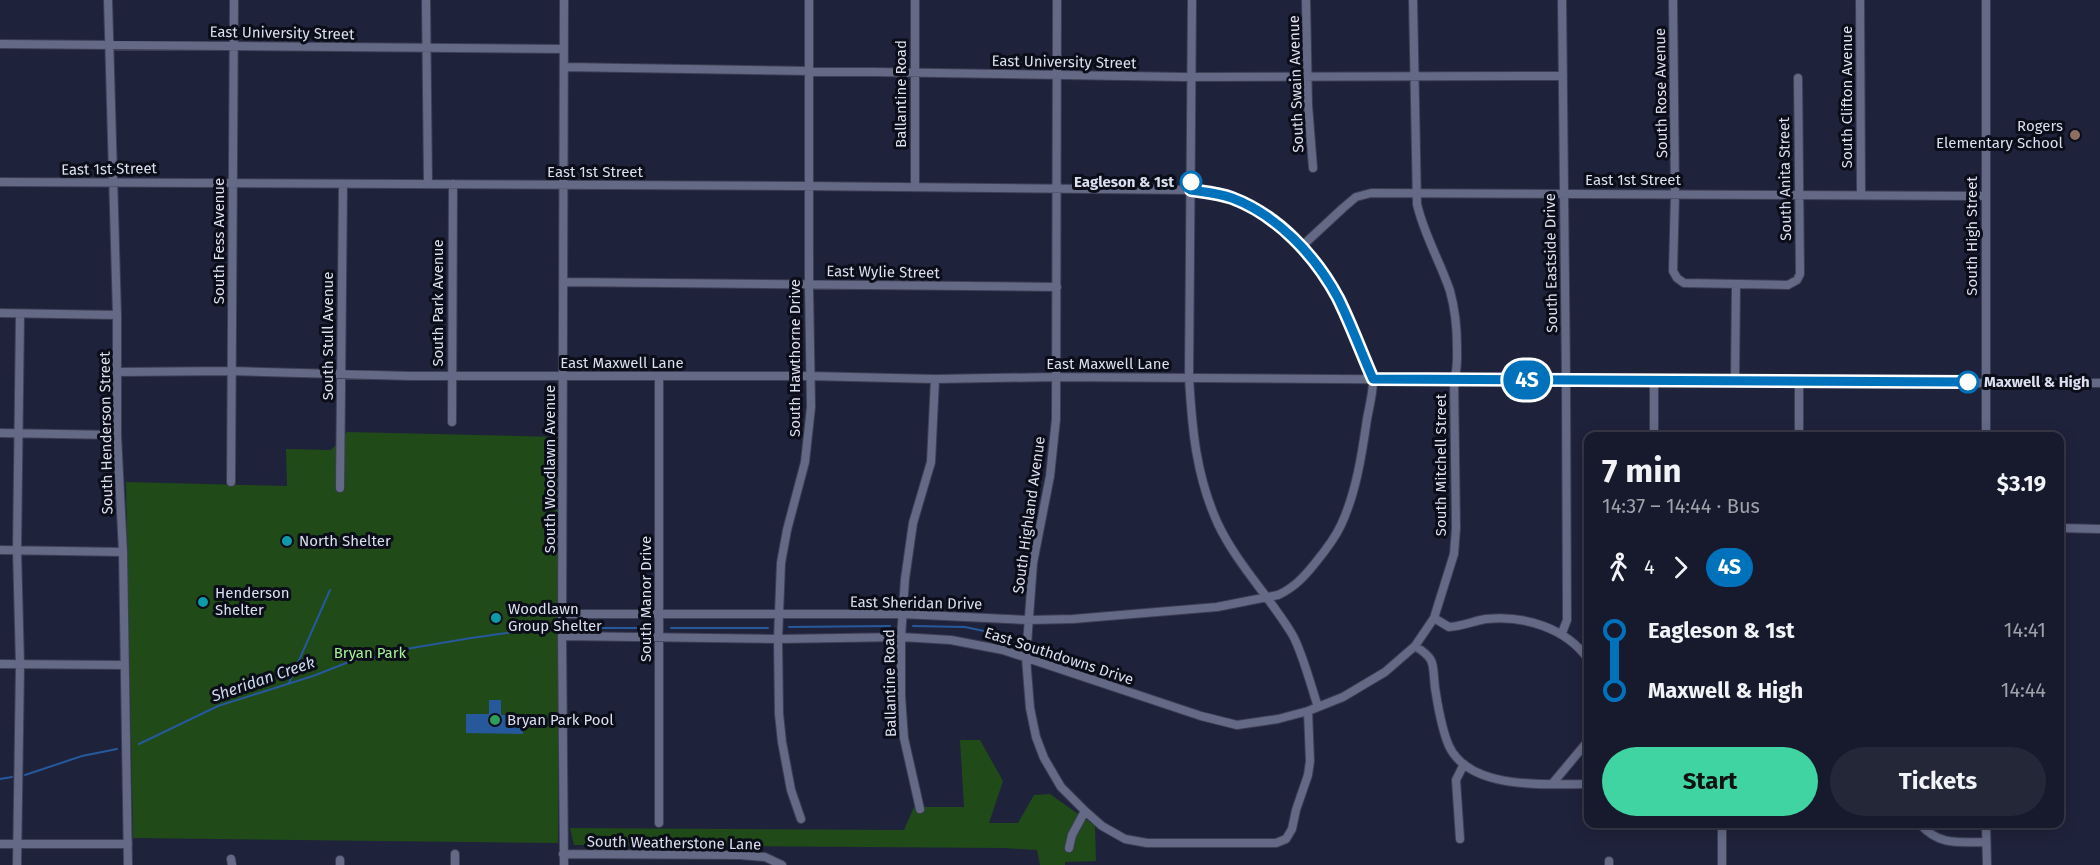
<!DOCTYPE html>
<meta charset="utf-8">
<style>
:root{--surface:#171a2c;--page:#242738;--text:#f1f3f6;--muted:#9ea1a9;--line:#363848;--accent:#40d4a2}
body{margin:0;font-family:"Fira Sans",sans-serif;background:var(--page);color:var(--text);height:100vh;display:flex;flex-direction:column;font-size:22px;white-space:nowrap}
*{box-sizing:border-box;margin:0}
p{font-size:20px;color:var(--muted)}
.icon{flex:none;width:33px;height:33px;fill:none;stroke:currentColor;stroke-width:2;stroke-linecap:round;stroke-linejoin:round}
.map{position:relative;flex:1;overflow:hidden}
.sheet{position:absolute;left:1584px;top:432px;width:480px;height:396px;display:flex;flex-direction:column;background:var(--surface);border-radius:12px;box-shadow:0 3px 15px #0003,0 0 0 2px var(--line)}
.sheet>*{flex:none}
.badge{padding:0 12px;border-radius:20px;font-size:21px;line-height:39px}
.map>.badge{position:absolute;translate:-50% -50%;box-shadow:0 0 0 3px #fff}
.legs{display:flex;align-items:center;gap:9px;height:66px;padding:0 18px;font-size:20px}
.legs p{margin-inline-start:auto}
.summary{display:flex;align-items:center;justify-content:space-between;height:102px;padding:0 18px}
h1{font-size:33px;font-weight:700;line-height:45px}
.action{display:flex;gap:12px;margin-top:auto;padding:12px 18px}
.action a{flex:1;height:69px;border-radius:36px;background:var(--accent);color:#111;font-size:24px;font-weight:700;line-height:69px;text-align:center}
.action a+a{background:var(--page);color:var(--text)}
ul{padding:0 18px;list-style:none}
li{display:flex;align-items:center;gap:21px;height:60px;font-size:22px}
li i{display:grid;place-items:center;width:9px;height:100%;margin:0 8px;background:currentColor}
li i::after{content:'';width:15px;height:15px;margin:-8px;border:4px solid;border-radius:50%;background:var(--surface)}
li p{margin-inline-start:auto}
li:first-child i{background:linear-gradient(#0000 50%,currentColor 0)}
li:last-child i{background:linear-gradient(currentColor 50%,#0000 0)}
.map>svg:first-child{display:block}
.green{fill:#204a18}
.water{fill:#26599c}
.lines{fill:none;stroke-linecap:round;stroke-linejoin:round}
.stream{stroke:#26599c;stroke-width:2}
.minor-casing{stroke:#3c3e53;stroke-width:10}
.minor{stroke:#646986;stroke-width:8}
.line-1-casing{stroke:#fff;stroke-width:14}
.line-1{stroke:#0072bc;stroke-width:9}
.education-dot{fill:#8d6e63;stroke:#0b0d18;stroke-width:2}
.stop-1-dot{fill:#fff;stroke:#0072bc;stroke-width:3}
.culture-dot{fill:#0f9aa8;stroke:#0b0d18;stroke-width:2}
.leisure-dot{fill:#2e9e5b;stroke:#0b0d18;stroke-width:2}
.labels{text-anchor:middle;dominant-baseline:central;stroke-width:6;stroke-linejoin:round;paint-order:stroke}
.street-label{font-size:15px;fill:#dcdff0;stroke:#0b0d18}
.poi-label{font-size:15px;fill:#dcdff0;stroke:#0b0d18;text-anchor:start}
.stop-label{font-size:15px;font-weight:bold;fill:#dcdff0;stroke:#0b0d18;text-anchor:end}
.park-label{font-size:15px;fill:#a3f493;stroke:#0b0d18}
.water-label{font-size:16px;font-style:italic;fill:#cbd9ec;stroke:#0b0d18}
</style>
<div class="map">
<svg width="2100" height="865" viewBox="0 0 2100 865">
<rect width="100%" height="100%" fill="#1f223b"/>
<path class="green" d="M347,432L559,437L558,843L133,838L126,482L287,486L286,449L331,450Z
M960,740H980L1003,781L989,823H1018L1034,795L1050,794L1095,826L1096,861L1065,862V865H1040L1037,850L1003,848L574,845L570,828L904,830L914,807H964Z"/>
<path class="water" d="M489,700H501V715H523V734L466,733V714H489Z"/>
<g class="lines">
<path class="stream" d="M913,626L965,627L1012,637
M789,627L890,626
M575,628H648
M671,628H768
M289,683L330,590
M139,744L218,706L313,676L354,660L369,659L400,650L471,638L542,628
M25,775L82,756L117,749
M0,779L12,777"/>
<defs>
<path id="minor" d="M108,0L117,315V435L123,552L128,865
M426,0L428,184
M1057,0L1056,419L1050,476L1033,563L1026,658L1030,708L1036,737L1044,758L1061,787L1085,811L1102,826L1125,839L1147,843H1276L1286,839L1292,829L1296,810L1308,775L1310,761L1308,711
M1192,0L1189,377C1192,429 1196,476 1218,524C1237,564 1269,596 1292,634C1302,651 1311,686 1318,707
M1306,0L1308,105L1313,168
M1413,0L1417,204C1424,235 1440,261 1450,291C1455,309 1457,328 1457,347C1457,358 1458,369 1454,379L1456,528L1454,554L1434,618L1415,646C1437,660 1432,663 1435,688C1438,706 1441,728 1449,746C1470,791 1548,784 1588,784
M1673,0L1675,194L1673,271L1677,278L1684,283L1788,285L1797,280L1800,274L1798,78
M1860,0L1861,195
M1986,0V436
M0,44L564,49
M564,67L1185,77L1563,76
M0,182L802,186L1191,190C1204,192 1218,193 1231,198C1293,220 1331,279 1355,336C1360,348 1371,366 1373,378C1374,388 1369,408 1367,419C1362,454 1356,493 1341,525C1335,538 1325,551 1316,562C1305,576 1294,588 1278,595L1217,607L1073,619L1028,620L902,614H563
M915,187V0
M1301,247L1343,208L1356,197L1371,193L1985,196
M565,282L1057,287
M0,313L117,315
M117,372L231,371L410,376H809L935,379L1055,377L1858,383H2100
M1654,380V436
M1735,381L1736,284
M452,422L453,184
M0,433L117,435
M1799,436V382
M231,482L234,0
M340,488L343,184
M2060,528L2100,529
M0,550L123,552
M1434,618L1449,627C1462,626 1474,621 1486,619C1524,615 1566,628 1588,659
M1562,633L1567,620L1566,380L1562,0
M562,636L778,639L901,637L951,640L1003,650L1201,716L1237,725L1278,719L1308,711L1343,697L1385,672L1415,646
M0,664L124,665
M1552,784L1588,741
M920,809L904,738L901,696V637L905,579L913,523L931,462L935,379
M801,819L791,790L782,742L779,714L778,639L781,563L787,530L805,462L811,407L809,289V0
M659,823V376
M1722,824V865
M1920,824C1939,846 1959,842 1986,842
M1986,824L1987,865
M1460,839L1456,780L1464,764
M0,844H128
M1069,848L1072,835L1085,811
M563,854L740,855L765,857L782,865
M231,859L232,865
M340,860V865
M1609,861V865
M17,865L20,665L17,550L20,315
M455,865V854
M564,865L562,636L564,0"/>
</defs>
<use href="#minor" class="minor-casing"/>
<use href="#minor" class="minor"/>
</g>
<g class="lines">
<defs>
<path id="line-1" d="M1191,182V190C1204,192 1218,193 1232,198C1277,215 1315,255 1338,298C1351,324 1361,352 1373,379L1968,382"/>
</defs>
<use href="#line-1" class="line-1-casing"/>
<use href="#line-1" class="line-1"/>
</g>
<circle class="education-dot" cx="2075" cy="135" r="6"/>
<g class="stop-1-dot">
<circle cx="1191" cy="182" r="10"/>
<circle cx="1968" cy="382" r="10"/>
</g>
<g class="culture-dot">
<circle cx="287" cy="541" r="6"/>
<circle cx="203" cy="602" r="6"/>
<circle cx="496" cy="618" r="6"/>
</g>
<circle class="leisure-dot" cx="495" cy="720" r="6"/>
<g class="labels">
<g class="street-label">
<text transform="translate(282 33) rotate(1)">East University Street</text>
<text transform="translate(1064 62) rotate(1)">East University Street</text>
<text transform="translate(1296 84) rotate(-92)">South Swain Avenue</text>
<text transform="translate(1661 93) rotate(-91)">South Rose Avenue</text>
<text transform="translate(901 94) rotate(-90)">Ballantine Road</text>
<text transform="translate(1847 97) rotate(-90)">South Clifton Avenue</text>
<text transform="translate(109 169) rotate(-1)">East 1st Street</text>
<text x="595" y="172">East 1st Street</text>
<text transform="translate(1785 179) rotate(-91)">South Anita Street</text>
<text x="1633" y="180">East 1st Street</text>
<text transform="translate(1972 236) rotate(-90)">South High Street</text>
<text transform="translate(219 241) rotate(-90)">South Fess Avenue</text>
<text transform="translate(1551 263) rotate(-91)">South Eastside Drive</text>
<text transform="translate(883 272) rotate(1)">East Wylie Street</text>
<text transform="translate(438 303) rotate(-90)">South Park Avenue</text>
<text transform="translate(328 336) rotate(-90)">South Stull Avenue</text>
<text transform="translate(795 358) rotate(-90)">South Hawthorne Drive</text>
<text x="622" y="363">East Maxwell Lane</text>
<text x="1108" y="364">East Maxwell Lane</text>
<text transform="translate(106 433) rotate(-91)">South Henderson Street</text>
<text transform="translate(1441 465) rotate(-90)">South Mitchell Street</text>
<text transform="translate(550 469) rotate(-90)">South Woodlawn Avenue</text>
<text transform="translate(1029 515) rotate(-82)">South Highland Avenue</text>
<text transform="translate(646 599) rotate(-90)">South Manor Drive</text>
<text transform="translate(916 603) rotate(1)">East Sheridan Drive</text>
<text transform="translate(1059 656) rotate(18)">East Southdowns Drive</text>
<text transform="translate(890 683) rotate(-91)">Ballantine Road</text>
<text transform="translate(674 843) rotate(1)">South Weatherstone Lane</text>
</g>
<g class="poi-label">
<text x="2063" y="126" text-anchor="end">Rogers<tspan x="2063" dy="17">Elementary School</tspan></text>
<text x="299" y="541">North Shelter</text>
<text x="215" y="593">Henderson<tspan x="215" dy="17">Shelter</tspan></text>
<text x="508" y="609">Woodlawn<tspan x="508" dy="17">Group Shelter</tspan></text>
<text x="507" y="720">Bryan Park Pool</text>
</g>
<g class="stop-label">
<text x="1174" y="182">Eagleson &amp; 1st</text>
<text x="1984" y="382" text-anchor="start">Maxwell &amp; High</text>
</g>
<g class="park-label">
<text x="370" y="653">Bryan Park</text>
</g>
<g class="water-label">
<text transform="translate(263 679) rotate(-19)">Sheridan Creek</text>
</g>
</g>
</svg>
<b class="badge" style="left:1527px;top:380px;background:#0072bc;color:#fff">4S</b>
<section class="sheet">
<div class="summary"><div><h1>7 min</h1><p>14:37 – 14:44 · Bus</p></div><b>$3.19</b></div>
<div class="legs"><svg class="icon" aria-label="walk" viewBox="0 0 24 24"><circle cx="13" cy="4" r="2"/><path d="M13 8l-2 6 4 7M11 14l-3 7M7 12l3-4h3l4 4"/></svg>4<svg class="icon" aria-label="forward" viewBox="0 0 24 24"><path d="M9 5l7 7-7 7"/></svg><b class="badge" style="background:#0072bc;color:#fff">4S</b></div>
<ul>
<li><i style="color:#0072bc"></i><b>Eagleson &amp; 1st</b><p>14:41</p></li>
<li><i style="color:#0072bc"></i><b>Maxwell &amp; High</b><p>14:44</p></li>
</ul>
<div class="action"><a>Start</a><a>Tickets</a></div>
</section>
</div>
